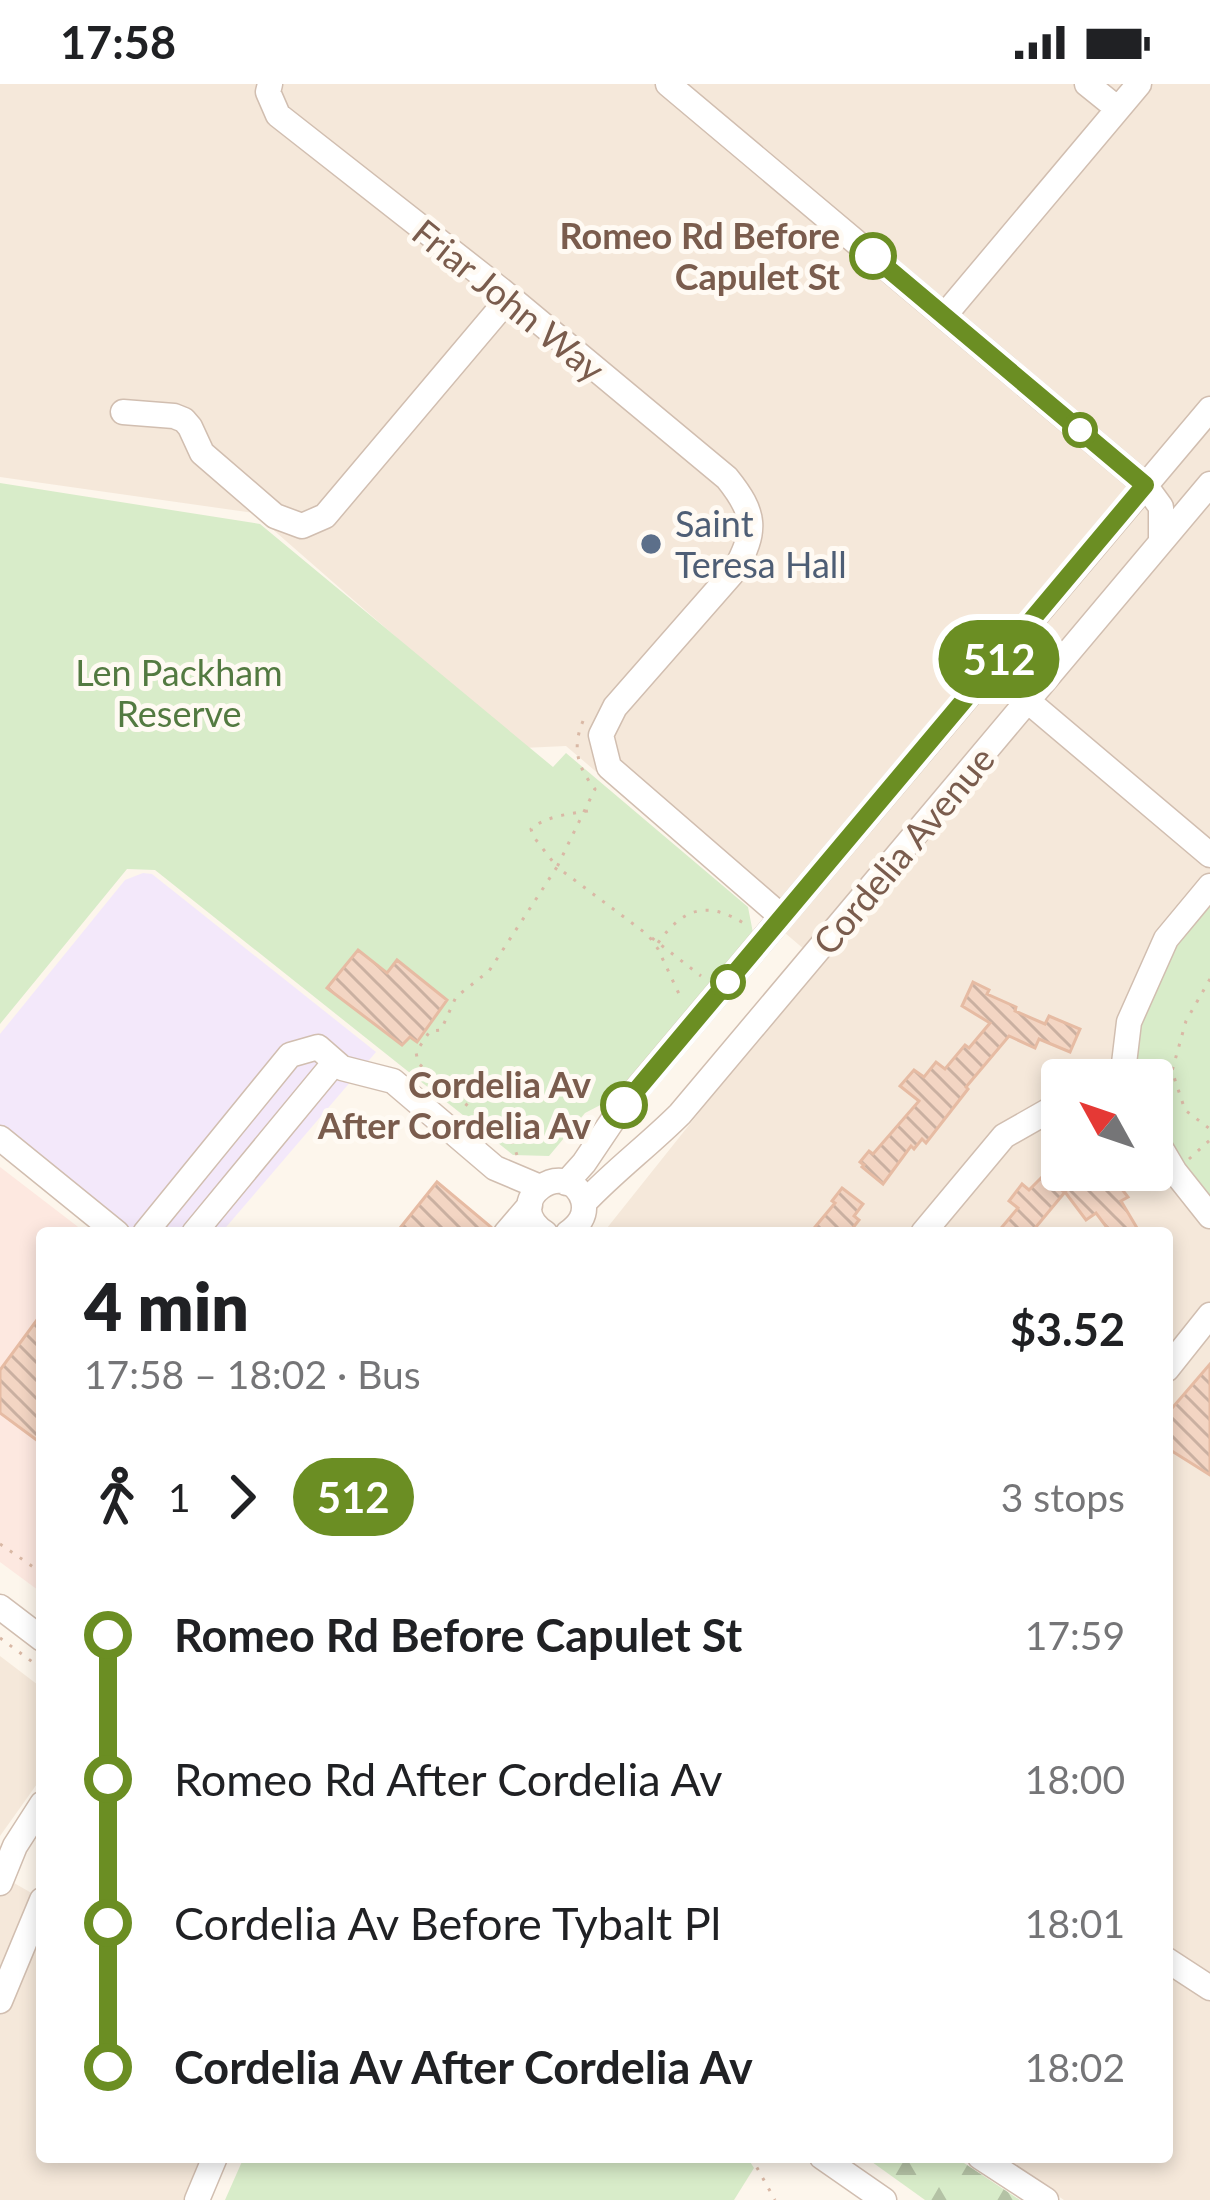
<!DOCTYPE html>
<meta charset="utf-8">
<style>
:root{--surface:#fff;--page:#f2f2f2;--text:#202124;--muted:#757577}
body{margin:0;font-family:Lato,sans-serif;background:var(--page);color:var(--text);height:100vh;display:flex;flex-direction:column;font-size:45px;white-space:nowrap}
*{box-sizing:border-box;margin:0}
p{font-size:39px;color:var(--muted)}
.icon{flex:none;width:66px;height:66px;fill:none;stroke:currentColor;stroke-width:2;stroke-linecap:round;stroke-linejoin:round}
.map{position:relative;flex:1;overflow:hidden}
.panel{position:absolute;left:36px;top:1143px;width:1137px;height:936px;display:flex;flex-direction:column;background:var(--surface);border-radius:12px;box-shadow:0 6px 18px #0003}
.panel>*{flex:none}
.badge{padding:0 24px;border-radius:39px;font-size:42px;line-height:78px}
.needle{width:78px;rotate:310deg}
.tools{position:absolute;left:1041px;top:975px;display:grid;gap:24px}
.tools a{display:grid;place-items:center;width:132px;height:132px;border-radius:12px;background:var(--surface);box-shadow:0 6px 18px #0003;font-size:60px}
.map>.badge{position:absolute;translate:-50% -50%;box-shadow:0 0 0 6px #fff}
.legs{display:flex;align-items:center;gap:18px;height:132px;padding:0 48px;font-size:39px}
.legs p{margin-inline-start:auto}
.summary{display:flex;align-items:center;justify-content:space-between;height:204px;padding:0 48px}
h1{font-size:66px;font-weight:800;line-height:90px}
ul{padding:0 48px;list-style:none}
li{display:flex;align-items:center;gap:42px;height:144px;font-size:45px}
li i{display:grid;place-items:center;width:18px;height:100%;margin:0 15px;background:currentColor}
li i::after{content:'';width:30px;height:30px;margin:-15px;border:9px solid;border-radius:50%;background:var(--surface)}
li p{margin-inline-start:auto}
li:first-child i{background:linear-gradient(#0000 50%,currentColor 0)}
li:last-child i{background:linear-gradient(currentColor 50%,#0000 0)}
.status{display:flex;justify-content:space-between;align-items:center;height:84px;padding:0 60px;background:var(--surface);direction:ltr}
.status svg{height:33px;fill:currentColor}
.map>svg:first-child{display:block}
.residential{fill:#f5e8da;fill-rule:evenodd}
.commercial{fill:#fde8e0}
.education{fill:#f3e8fa}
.forest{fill:url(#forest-firs)}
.green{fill:#d8ecc9}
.building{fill:url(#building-back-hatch);stroke:#e6bba3;stroke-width:3}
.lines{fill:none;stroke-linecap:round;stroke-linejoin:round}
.minor-casing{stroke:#d1beb0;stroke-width:27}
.path{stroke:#d9b8a5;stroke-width:3;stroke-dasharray:3 9;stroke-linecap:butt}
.minor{stroke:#fff;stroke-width:24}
.line-1-casing{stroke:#fff;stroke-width:27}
.line-1{stroke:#6b8e23;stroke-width:18}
.stop-1-dot{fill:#fff;stroke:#6b8e23;stroke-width:6}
.service-dot{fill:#5c6f8a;stroke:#fffaf3;stroke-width:4.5}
.labels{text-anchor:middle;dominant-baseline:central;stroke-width:10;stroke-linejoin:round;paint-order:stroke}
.stop-label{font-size:36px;font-weight:bold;fill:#7a5c4d;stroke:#fffaf3;text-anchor:end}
.street-label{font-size:36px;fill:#7a5c4d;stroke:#fffaf3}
.service-label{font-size:36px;fill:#4e5e75;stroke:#fffaf3;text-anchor:start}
.park-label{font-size:36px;fill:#537a41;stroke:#fffaf3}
</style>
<div class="status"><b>17:58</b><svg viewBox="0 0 49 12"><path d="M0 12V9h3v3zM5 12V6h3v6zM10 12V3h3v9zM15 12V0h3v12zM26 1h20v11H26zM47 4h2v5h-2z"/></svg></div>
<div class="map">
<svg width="1210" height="2116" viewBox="0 0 1210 2116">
<defs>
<pattern id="forest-firs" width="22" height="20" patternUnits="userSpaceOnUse" patternTransform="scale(3)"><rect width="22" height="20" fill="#d8ecc9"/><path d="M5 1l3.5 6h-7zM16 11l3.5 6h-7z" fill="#b4c2a5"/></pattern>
<pattern id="building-back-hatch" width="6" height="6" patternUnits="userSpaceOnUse" patternTransform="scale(3)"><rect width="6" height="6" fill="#f3d5c3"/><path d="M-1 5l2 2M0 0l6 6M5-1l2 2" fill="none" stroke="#cab0a1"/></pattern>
</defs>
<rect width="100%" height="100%" fill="#fdf6ec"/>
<path class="residential" d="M0,0H1210V2116H1064L1000,2073H1167V1149H603L819,878L566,662L523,664L254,429L0,393ZM1062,996H1152V1086H1062Z
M0,1572L42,1604V1693L0,1752Z
M0,1791L42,1815V2073H211L195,2116H0Z"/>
<path class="commercial" d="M0,1083L86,1149H42V1509L0,1478Z"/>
<path class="education" d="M143,789L152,790L376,968L221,1149H104L0,1069V950L125,796Z"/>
<path class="forest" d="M865,2073H955L1020,2116H925Z"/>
<path class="green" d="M0,399L260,440L553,683L566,669L748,823L753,849L610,1016L585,1029L549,1072L513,1071L155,786L127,785L0,940Z
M1210,823V1116L1181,1080L1152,1031V996H1132L1130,992L1141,939L1178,860Z
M244,2073H747L754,2084L734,2116H225Z"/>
<path class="building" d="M358,866L387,889L397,876L447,916L417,958L410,953L402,961L327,904Z
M973,898L989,906L987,910L1016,923L1015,927L1045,940L1049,932L1080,945L1070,968L1039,955L1035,964L1009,952L966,1003L968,1005L926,1059L922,1055L914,1065L911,1062L883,1100L862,1083L864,1081L860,1078L869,1067L873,1070L919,1017L900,1002L914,986L924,993L936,978L945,985L965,961L969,964L990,939L962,922Z
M1093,1086L1103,1098L1105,1096L1108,1100L1114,1095L1128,1113L1121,1117L1140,1149H1111L1096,1129L1086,1136L1065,1108L1031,1149H997L1018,1124L1009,1117L1022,1100L1029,1106L1044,1091L1064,1108Z
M437,1098L491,1143L490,1149H396Z
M842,1104L863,1120L854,1132L859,1136L849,1149H810L835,1119L832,1117Z
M42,1229V1360L0,1329V1286Z
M1210,1280V1391L1167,1364V1330Z"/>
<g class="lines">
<defs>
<path id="minor" d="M270,0L268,8L278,31L501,206L727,394C756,430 757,446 735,486L615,623L601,651L609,683L782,833
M668,0L1145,401L1161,423V458
M1087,0L1118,25
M944,232L1139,0
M123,328L174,332L184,336L190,343L202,369L275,432L302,442L325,432L509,214
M990,585L1210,771
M1122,996L1129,938L1166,855L1210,802
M1152,1049L1175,1088L1210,1132
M0,1054L117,1149
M566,1099L584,1079L621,1024L1210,325
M584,1119C614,1087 649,1061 680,1030L1210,400
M145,1149L290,971L318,963L342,984L393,997L495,1084L540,1103
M194,1149L335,978
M506,1149L530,1121
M545,1149C498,1117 568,1070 583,1116C587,1131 579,1141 568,1149
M923,1149L1004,1052L1062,1019
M1167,1285L1210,1231
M0,1523L42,1555
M0,1799L15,1762L42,1720
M1167,1876L1210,1904
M0,1917L42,1816
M822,2073L884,2116
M980,2073L1046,2116
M197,2116L215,2073"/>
</defs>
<use href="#minor" class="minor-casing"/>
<path class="path" d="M583,637C572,663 577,683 595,705L557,783L533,752L531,745C547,731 572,730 593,726
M652,854L701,892
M658,859C683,824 707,816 745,840
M1210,895L1186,937L1172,987L1185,1026L1210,1045
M517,1071L511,1055L497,1047L418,979L416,968L430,947L441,946L456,913L489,887L557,783L648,851L658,865L679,910
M1189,1075L1210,1056
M0,1460L42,1489
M0,1554L42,1585
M751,2073L775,2116"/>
<use href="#minor" class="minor"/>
</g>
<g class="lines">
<defs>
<path id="line-1" d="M624,1021L1145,401L873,172"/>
</defs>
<use href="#line-1" class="line-1-casing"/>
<use href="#line-1" class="line-1"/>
</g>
<g class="stop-1-dot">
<circle cx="873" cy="172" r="21"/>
<circle cx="1080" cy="346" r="15"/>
<circle cx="728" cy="898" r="15"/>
<circle cx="624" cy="1021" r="21"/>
</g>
<circle class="service-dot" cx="651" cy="460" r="12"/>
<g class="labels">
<g class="stop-label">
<text x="840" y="151">Romeo Rd Before<tspan x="840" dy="41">Capulet St</tspan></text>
<text x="591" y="1000">Cordelia Av<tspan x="591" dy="41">After Cordelia Av</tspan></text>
</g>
<g class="street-label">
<text transform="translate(509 216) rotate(39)">Friar John Way</text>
<text transform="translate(903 766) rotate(-50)">Cordelia Avenue</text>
</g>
<g class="service-label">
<text x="675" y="439">Saint<tspan x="675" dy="41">Teresa Hall</tspan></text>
</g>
<g class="park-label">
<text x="179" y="588">Len Packham<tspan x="179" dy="41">Reserve</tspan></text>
</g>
</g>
</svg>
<div class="tools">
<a><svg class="needle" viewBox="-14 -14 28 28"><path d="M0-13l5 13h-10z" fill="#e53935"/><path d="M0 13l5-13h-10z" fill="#757577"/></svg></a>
</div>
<b class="badge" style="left:999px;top:575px;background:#6b8e23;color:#fff">512</b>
<section class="panel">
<div class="summary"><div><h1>4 min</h1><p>17:58 – 18:02 · Bus</p></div><b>$3.52</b></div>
<div class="legs"><svg class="icon" aria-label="walk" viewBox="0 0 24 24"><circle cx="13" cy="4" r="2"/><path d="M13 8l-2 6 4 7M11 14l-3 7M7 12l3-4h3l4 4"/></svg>1<svg class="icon" aria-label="forward" viewBox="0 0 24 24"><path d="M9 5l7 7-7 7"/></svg><b class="badge" style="background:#6b8e23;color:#fff">512</b><p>3 stops</p></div>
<ul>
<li><i style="color:#6b8e23"></i><b>Romeo Rd Before Capulet St</b><p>17:59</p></li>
<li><i style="color:#6b8e23"></i><span>Romeo Rd After Cordelia Av</span><p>18:00</p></li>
<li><i style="color:#6b8e23"></i><span>Cordelia Av Before Tybalt Pl</span><p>18:01</p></li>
<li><i style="color:#6b8e23"></i><b>Cordelia Av After Cordelia Av</b><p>18:02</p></li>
</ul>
</section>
</div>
